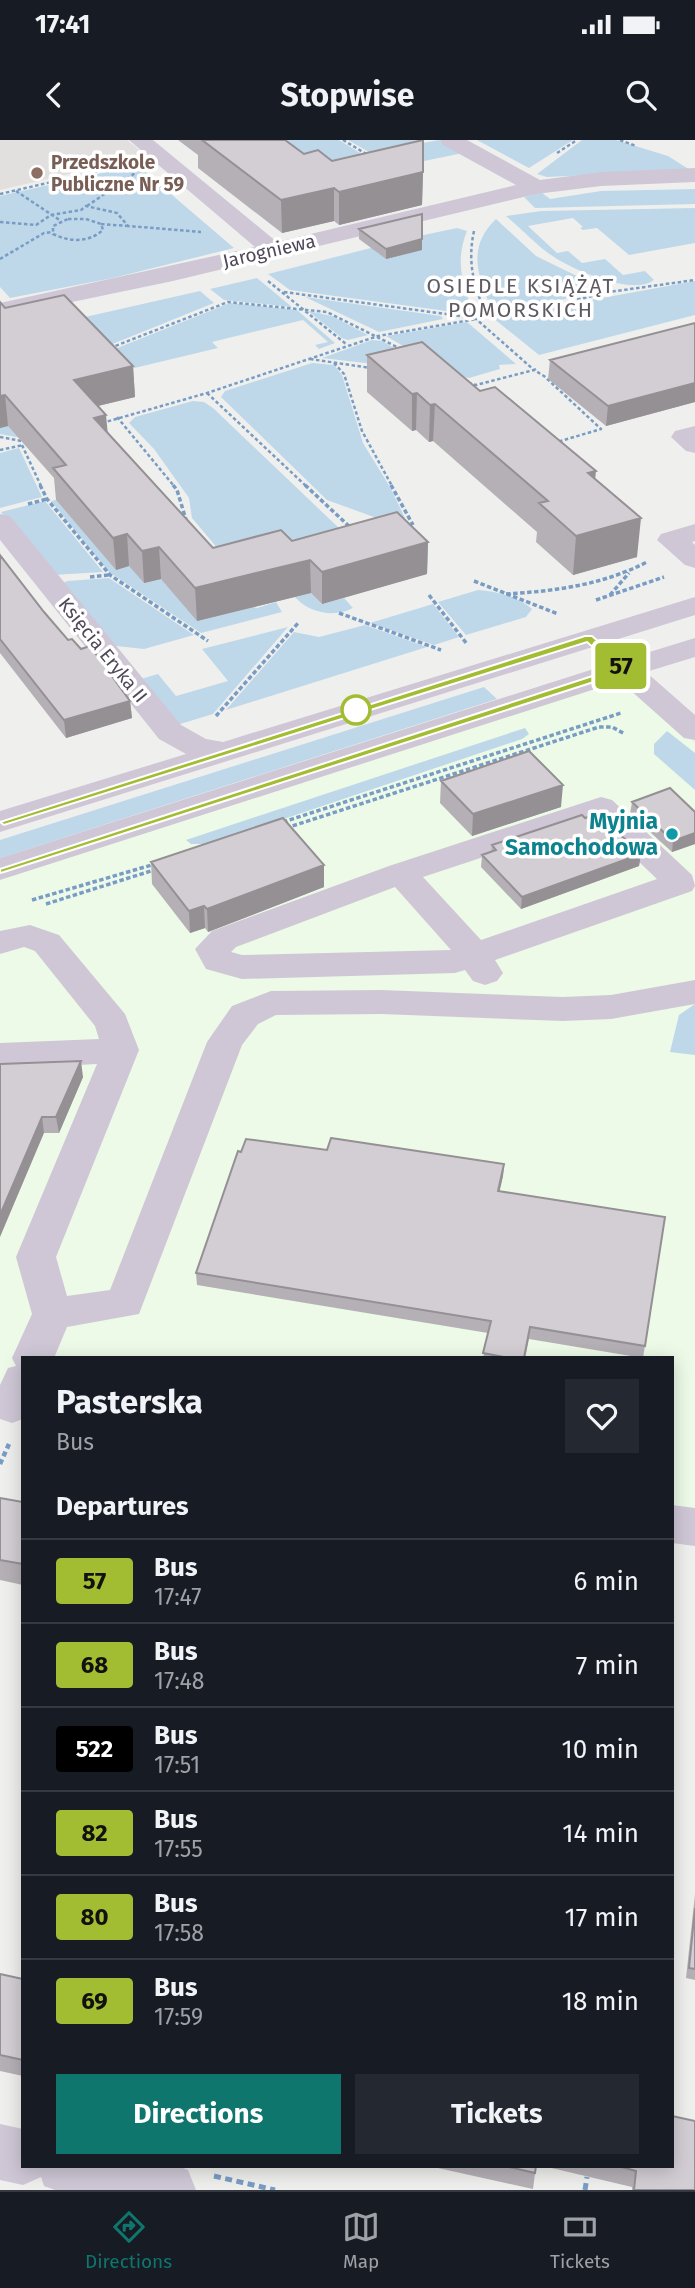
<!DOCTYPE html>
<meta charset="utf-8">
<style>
:root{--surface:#171b24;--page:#242831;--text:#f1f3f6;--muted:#9ea1a6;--line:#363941;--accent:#0f766e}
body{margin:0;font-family:"Fira Sans",sans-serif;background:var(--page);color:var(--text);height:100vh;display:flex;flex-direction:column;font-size:26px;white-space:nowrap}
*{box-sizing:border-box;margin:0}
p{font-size:23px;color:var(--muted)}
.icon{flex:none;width:38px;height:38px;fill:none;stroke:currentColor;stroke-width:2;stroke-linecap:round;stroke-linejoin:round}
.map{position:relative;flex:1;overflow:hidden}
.details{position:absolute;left:21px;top:1216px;width:653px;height:812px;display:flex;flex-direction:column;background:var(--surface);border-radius:0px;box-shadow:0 4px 18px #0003}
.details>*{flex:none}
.badge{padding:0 14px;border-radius:5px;font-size:24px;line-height:46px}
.map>.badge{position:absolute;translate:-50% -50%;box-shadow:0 0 0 4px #fff}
h2{padding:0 35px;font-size:26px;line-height:63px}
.round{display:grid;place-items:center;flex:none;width:74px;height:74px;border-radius:0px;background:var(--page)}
.summary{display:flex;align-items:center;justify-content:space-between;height:119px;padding:0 35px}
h1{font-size:33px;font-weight:700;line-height:52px}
.action{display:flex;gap:14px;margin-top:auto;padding:14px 35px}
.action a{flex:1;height:80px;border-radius:0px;background:var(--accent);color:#fff;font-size:28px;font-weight:700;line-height:80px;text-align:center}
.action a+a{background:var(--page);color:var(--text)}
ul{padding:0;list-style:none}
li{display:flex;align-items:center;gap:21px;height:84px;padding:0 35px;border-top:2px solid var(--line)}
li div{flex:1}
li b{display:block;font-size:26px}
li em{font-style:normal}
li .badge{min-width:77px;font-weight:700;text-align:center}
.status{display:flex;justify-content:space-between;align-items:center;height:49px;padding:0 35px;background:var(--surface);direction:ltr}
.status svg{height:19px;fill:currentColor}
header{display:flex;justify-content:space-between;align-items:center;height:91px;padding:0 35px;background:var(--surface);font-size:32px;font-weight:700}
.tabs{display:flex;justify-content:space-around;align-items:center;height:98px;border-top:2px solid var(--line);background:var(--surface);font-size:19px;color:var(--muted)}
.tabs a{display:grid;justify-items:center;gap:4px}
.tabs .current{color:var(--accent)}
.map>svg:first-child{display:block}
.commercial{fill:#ecfae7}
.education{fill:#e1e0de}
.green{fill:#bed8ea}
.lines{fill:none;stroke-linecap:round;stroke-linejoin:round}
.path-far3{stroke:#799cc5;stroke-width:2.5;stroke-dasharray:3.5 2.5;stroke-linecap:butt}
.path-far2{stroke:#799cc5;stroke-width:3.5;stroke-dasharray:4.5 2.5;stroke-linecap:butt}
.path-far1{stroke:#799cc5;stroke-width:4.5;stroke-dasharray:5 3.5;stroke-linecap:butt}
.path{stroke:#799cc5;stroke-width:5;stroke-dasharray:7 4.5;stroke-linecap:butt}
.minor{fill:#cfc7d6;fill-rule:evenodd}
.wall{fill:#b5b0b6}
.shaded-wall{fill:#949094}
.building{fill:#d3cdd4;stroke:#949094;stroke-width:2}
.line{fill:#a2bd31;stroke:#fff;stroke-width:2}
.education-dot{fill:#8d6e63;stroke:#fff;stroke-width:2.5}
.stop-dot{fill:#fff;stroke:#a2bd31;stroke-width:3.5}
.culture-dot{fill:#0f9aa8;stroke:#fff;stroke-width:2.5}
.labels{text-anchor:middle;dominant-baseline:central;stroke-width:7;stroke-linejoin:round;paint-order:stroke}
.far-education-label{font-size:19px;font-weight:bold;fill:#785e54;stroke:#fff;text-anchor:start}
.far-street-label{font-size:19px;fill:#504759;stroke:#fff}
.far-neighbourhood-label{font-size:21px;letter-spacing:2px;fill:#5e5a61;stroke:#fff}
.culture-label{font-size:23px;font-weight:bold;fill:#0d838f;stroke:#fff;text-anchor:end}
</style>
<div class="status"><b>17:41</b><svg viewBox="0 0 49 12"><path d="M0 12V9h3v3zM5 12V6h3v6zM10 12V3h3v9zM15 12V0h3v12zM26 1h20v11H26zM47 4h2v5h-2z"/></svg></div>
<header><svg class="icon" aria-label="back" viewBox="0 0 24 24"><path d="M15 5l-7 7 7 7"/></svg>Stopwise<svg class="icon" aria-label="search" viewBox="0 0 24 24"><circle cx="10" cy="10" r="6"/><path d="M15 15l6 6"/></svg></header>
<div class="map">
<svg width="695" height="2050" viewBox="0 0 695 2050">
<rect width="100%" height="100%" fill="#eff0ed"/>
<path class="commercial" d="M620,537L695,603V1376L672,1372V1218H23L0,1254V738Z"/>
<path class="education" d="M0,0H127L147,16L0,50Z"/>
<path class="green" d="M269,0H339L386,29L334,43Z
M348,0H418L423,3L439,0L463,13L395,27Z
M477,0H573L529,28Z
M582,0H616L668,16L690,30L547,37L537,34Z
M137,25L234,108L113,138L10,158L0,147V56Z
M695,49V64L535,68L524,57L541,52L550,59L601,51Z
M695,68V103L629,115L597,88L583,90L580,88L583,87L573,78L528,86L557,113L568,111L582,123L605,119L623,135L645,131L654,140C633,156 577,131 557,119C539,108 523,90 506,76L541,71Z
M496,79L536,116L583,139L586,150L584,154L538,166L492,170C478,136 466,108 496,79Z
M457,88L467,91C455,121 462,142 473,172L469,174L290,150L268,134L375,107L378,113L382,115L419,96Z
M257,138L292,167L224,160L210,149Z
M695,141V175L539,215L493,178Z
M200,151L214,163L11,245L85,177Z
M305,157L441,176L443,179L379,192Z
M230,163L297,170L335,203L319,209L315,205L328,202L303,180L212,202L218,208L76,242L21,298L0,294V259L17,248Z
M308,171L332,176L368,195L348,200L342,198Z
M467,182L516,224L499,225L500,229L469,238L451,234L386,196Z
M372,200L382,201L434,231L322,218Z
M312,223L334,225L342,235L363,303L390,347L405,378L382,380L327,360L221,257L225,251Z
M193,261L204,262L213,268L340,389L224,416L192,378L189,358L154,309L129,283L135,277Z
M19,308L42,357L0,368V313Z
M56,360L116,429L129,426L161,439L257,468L276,462L282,472L201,493L109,432L51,361Z
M45,361L103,432L53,435L1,372Z
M109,438L194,495L144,509L116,506L61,444L67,441Z
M478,450C496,451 519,457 532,469L526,477L466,495L438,462Z
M311,453L322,464L344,458L353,468C334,478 309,473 295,457Z
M433,464L459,497L434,505L370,483Z
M365,485L427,507L226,570L294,492L319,497Z
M288,487L213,574L177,585L141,539L158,534L176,556L228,541L202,509Z
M484,547L497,559L0,718V700Z
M525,588L529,594L522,599L209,704H191L186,700Z
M667,591L695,613V650L654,614V604Z
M695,864V915L670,912L679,875Z"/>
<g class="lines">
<path class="path-far3" d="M343,0L368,15
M620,0L636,6
M557,13L577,0
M16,51L61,81
M0,54L125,25
M87,66L135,33
M68,79H86L101,84L103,90C88,103 70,102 53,94V86Z
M0,82L36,85L51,75L81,70L86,66L117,73L128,86L201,92
M101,84L128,86
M474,91C467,123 474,147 487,176
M0,119L44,93L52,92
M268,141L346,204
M284,152L475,178L534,230L476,245L469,243
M110,208L228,162L327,172L401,209
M310,219L371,228
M334,223L344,234L362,291L392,346
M536,229L534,230L544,236L601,289L554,303
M207,253L306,346
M117,277L174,346
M102,283L207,253L378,196L546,167L609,152L695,140
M0,297L27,302
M22,305L41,346
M0,310L23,305"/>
<path class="path-far2" d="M40,345L47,359L110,435L208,501
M173,345L177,350L187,383
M305,345L352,389
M391,345L413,385
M28,364L47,359
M90,437L109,435
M474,441L558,474
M506,454C556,451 602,445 647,422
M429,455L467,504
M610,455L629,433
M596,460L664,437
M339,473L441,510
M216,576L299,482
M283,682L621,573
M286,688L599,587H612L625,594
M32,760L155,724
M46,764L154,730"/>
<path class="path-far1" d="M0,1324L9,1304"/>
<path class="path" d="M214,2036L275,2050
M585,2050L587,2037"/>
<path class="minor" d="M129,0H153L277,102L516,45L443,5L440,0H467L540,40L601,32L695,28V42L601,46L536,54L173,141L0,177V163L255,107Z
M695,286V313L686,311L671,297L675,291Z
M0,374L10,376L181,585L206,599L223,602L695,457V475L0,692V671L186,614L159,599L0,400Z
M695,384V401L692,402L695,405V428L685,425L657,400L661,394Z
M695,498V517L646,532L695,575V600L684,598L620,541L0,740V718L603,526L593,515L597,509C612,505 618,508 630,518Z
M601,657L612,660L692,735L695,746L692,751L495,820L503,833L497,841L485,845L473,841L465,830L455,833L242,839L206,829L195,809L212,791L389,726ZM595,680L657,739L481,800L423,737ZM395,747L451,810L242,815L231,812L236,807Z
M30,785L59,795L125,874L139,910L56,1117L67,1156L110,1150L207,902L232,866L271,851L381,850L563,857L611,855L695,840V864L611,879L563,881L381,874L276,875L258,884L242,905L139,1174L67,1187L54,1218H23V1279L12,1283L0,1279V1245L8,1228L16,1226L12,1218L32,1174L16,1117L97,924L0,929V903L99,899L95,886L35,811L24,807L0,814V791Z
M672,1365L695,1368V1406L672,1403Z
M0,1984L23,1989V2026H178L188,2030L196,2050H55L44,2046L41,2037L23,2045L0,2040Z"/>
</g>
<path class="wall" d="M178,0H285L304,14L332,21L423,32L422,65L339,85L334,81L282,93L198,28V15Z
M359,89L422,110L386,119L359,99Z
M0,162L5,168L133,226L135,257L98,266L108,294L213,408L292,401L428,402L427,434L322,464L311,453L197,481L161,439L144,443L129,426L116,430L56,360L54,338L8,286L0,288Z
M695,183V262L606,286L548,239L550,220Z
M367,215L480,251L595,339L637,417L573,435L536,402L537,392L433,301L429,302L416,290L412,291L367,252Z
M0,415L44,472L68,500L81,509L130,561L132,578L66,598L0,513Z
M480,629L561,667L472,696L440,663L441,641Z
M632,662L695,672V704L672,712L630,674Z
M585,678L641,714L639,726L521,769L481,727L482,715L491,712L492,705Z
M151,722L324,747L208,792L205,788L190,793L152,744Z
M0,924L83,937L59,993H44Z
M327,1010L504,1024L503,1036L499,1051L665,1077L643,1218L529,1199L525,1218H483L488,1193L197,1145L196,1133Z
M0,1358L23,1362V1445L0,1440Z
M695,1754V1840L686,1838Z
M0,1834L23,1839V1936L0,1931Z
M429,2026H536L533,2049Z
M543,2026H672L695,2050H632V2047Z"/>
<path class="shaded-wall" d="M423,32L422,65L339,85V52Z
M334,48V81L282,93L281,60Z
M422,99V110L386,119V109Z
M133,226L135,257L77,271L74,240Z
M695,243V262L606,286L608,266Z
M417,253L416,290L412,291V254Z
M5,255L8,286L0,288V256Z
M435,264L433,301L429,302L430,265Z
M106,275L109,306L94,278Z
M596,331L592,369L588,333Z
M641,378L637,417L573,435L576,396Z
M127,394L129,426L116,430L113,398Z
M428,402L427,434L322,464V432Z
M159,407L161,439L144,443L142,411Z
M310,420L311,453L197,481L195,448Z
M130,561L132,578L66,598L64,580Z
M563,645L561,667L472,696L473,674Z
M695,693V704L672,712L673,701Z
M641,714L639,726L521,769L522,757Z
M324,725V747L208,792L207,769Z
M204,766L205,788L190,793L189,771Z
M81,921L83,937L59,993L56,977Z
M42,977L44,993L0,1097V1075Z
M504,1024L503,1036L497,1063L498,1051Z"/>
<path class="building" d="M202,0H285L304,14L318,10L332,21L423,0V32L339,52L334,48L281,60Z
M422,74V99L386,109L359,89Z
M64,155L133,226L74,240L106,275L94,278L213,408L281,390L292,401L397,372L428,402L322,432L310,420L195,448L159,407L142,411L127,394L113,398L53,328L66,325L5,255L0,256V162L5,168Z
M695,183V243L608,266L550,220Z
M422,202L480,251L495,247L596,331L588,333L641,378L576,396L539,363L548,361L435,264L430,265L417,253L412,254L367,215Z
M0,415L44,472L68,500L72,499L81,509L90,506L130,561L64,580L0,499Z
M529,611L563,645L473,674L441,641Z
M670,648L695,672V693L673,701L632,662Z
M598,674L641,714L522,757L482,715L496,710L492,705L582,675L585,678Z
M283,678L324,725L207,769L204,766L189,771L151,722Z
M81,921L56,977H42L0,1075V924Z
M331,998L504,1024L498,1051L665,1077L645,1206L530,1187L524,1218H509L483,1213L491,1181L196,1133L238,1011L241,1012L246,999L327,1010Z
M0,1358L23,1362V1424L0,1420Z
M695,1768V1829L689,1828Z
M0,1834L23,1839V1920L0,1915Z
M672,1976L695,1981V2050H634L636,2031L618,2026H672Z
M505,2026H536L535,2033Z"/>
<path class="line" d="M585,496H592L628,527V531L4,732L0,733V729L617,528L587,502L4,685L0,682Z"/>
<circle class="education-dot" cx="37" cy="33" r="7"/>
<circle class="stop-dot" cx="356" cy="570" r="14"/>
<circle class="culture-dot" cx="672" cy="694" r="7"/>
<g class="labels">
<g class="far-education-label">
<text x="51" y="22">Przedszkole<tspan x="51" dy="22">Publiczne Nr 59</tspan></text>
</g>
<g class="far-street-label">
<text transform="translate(269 111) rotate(-13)">Jarogniewa</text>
<text transform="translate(103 510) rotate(51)">Księcia Eryka II</text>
</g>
<g class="far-neighbourhood-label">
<text x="521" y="146">OSIEDLE KSIĄŻĄT<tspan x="521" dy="24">POMORSKICH</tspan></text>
</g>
<g class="culture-label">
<text x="658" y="681">Myjnia<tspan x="658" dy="26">Samochodowa</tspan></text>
</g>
</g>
</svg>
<b class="badge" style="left:621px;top:526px;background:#a2bd31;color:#111">57</b>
<section class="details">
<div class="summary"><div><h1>Pasterska</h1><p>Bus</p></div><a class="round"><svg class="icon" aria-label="heart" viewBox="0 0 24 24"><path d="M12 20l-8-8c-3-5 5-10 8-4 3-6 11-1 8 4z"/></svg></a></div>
<h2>Departures</h2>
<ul>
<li><span class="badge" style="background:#a2bd31;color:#111">57</span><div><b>Bus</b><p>17:47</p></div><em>6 min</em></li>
<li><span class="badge" style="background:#a2bd31;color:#111">68</span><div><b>Bus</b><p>17:48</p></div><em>7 min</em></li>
<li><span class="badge" style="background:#000;color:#fff">522</span><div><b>Bus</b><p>17:51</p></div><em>10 min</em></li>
<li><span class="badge" style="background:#a2bd31;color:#111">82</span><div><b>Bus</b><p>17:55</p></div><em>14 min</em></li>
<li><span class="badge" style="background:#a2bd31;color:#111">80</span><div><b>Bus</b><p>17:58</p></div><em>17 min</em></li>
<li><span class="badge" style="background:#a2bd31;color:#111">69</span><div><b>Bus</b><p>17:59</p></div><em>18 min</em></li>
</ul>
<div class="action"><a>Directions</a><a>Tickets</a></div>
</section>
</div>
<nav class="tabs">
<a class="current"><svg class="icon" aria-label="directions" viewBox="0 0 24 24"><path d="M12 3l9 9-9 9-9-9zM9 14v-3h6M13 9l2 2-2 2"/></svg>Directions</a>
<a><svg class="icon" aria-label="map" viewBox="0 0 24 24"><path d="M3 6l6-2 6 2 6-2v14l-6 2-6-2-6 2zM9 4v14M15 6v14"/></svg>Map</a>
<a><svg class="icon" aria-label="tickets" viewBox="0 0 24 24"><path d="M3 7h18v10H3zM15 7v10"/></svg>Tickets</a>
</nav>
